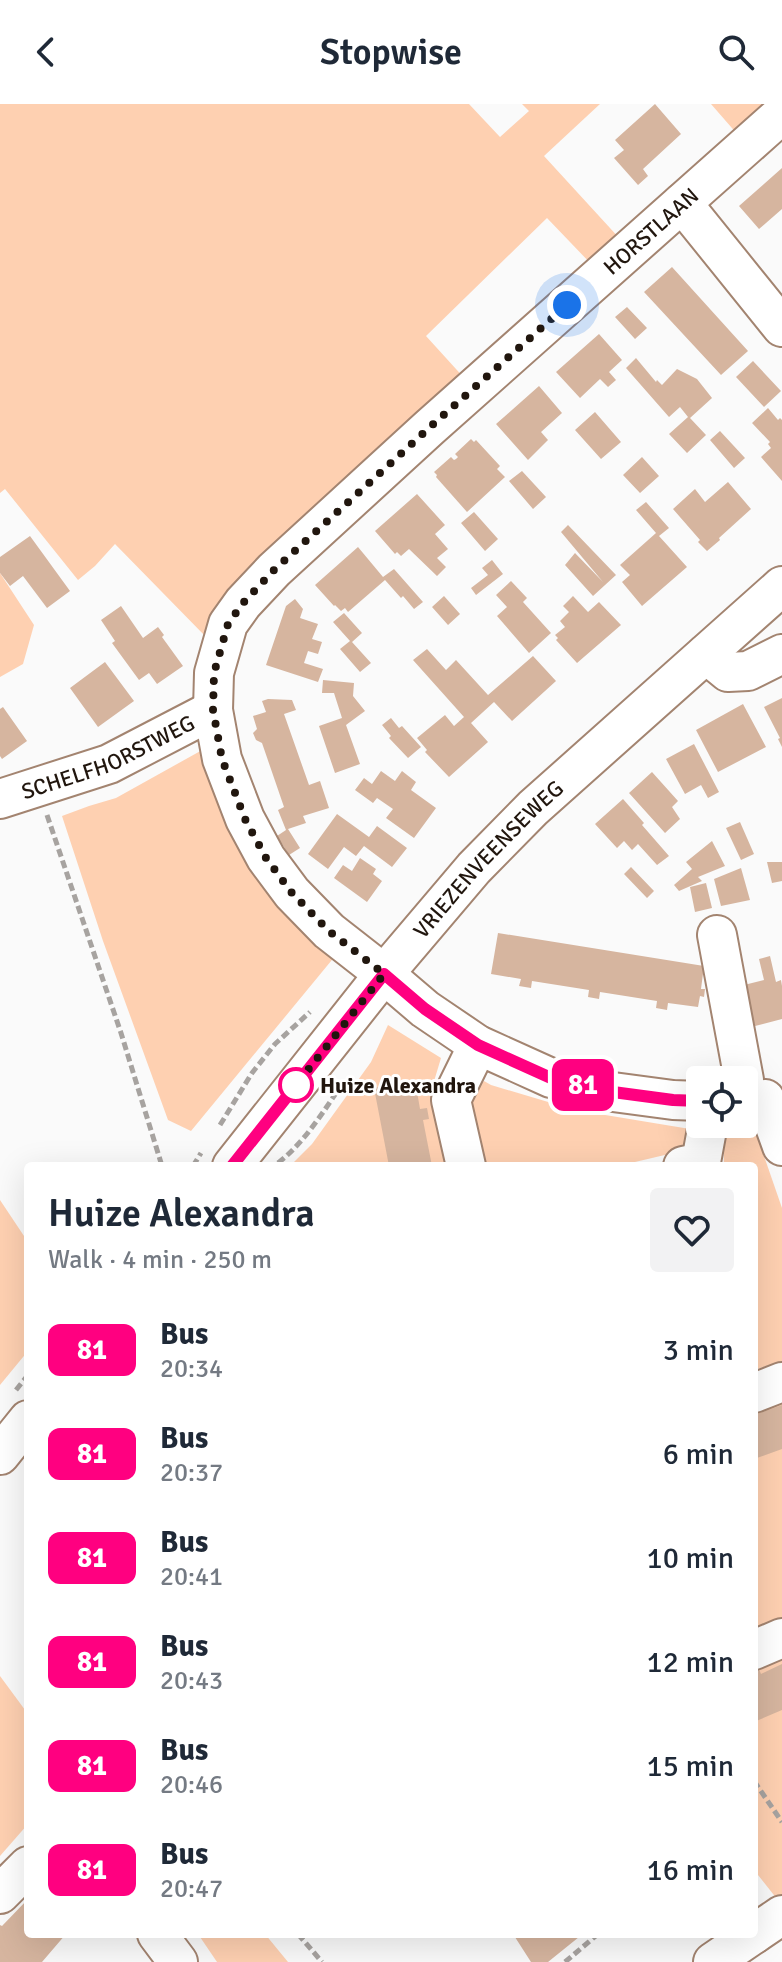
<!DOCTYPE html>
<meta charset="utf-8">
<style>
:root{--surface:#fff;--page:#f2f2f3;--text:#1f2937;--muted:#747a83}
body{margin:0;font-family:Signika,sans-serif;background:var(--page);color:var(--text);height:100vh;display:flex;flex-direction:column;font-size:30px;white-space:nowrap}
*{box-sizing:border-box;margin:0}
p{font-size:26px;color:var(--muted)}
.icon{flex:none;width:44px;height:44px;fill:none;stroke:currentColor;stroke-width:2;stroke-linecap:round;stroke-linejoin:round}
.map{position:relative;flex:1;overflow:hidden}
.sheet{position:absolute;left:24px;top:1058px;width:734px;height:776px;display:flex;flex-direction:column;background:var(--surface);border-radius:8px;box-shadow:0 8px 32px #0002}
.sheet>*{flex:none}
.badge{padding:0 16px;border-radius:12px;font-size:28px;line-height:52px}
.buttons{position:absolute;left:686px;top:962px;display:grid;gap:16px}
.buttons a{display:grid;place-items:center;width:72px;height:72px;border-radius:8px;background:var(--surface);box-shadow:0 8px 32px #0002;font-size:40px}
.you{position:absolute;width:40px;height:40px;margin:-20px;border:6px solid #fff;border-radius:50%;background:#1a73e8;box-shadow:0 0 0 12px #1a73e833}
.map>.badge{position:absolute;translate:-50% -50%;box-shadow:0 0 0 4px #fff}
.round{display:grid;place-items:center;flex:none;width:84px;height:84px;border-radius:8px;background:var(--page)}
.summary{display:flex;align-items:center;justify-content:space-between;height:136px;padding:0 24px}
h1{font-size:38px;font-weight:600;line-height:60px}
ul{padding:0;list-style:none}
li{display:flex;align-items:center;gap:24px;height:104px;padding:0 24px}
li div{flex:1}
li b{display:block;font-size:30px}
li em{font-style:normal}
li .badge{min-width:88px;font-weight:700;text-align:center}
header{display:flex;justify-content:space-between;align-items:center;height:104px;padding:0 24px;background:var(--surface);font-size:36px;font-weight:600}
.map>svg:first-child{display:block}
.green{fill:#fed0b1}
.building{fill:#d6b59f}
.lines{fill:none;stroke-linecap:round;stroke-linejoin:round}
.minor-casing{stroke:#a38470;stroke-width:42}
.path{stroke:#a7a3a0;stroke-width:5;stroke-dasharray:8 4;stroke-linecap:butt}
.minor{stroke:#fff;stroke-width:38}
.line-casing{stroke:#fff;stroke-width:18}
.line{stroke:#ff0080;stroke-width:12}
.walk{stroke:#21160e;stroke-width:8;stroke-dasharray:0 14.4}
.stop-dot{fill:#fff;stroke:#ff0080;stroke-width:4}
.labels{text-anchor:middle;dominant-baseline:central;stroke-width:6;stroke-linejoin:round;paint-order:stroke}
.street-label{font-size:22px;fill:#21160e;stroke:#fff}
.stop-label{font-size:22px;font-weight:bold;fill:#21160e;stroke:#fff;text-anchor:start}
</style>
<header><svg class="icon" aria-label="back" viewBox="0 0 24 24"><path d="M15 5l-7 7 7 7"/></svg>Stopwise<svg class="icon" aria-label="search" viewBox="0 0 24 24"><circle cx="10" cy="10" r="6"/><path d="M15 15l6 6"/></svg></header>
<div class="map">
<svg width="782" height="1858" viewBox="0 0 782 1858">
<rect width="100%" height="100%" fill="#fafafa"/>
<path class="green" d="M0,0H469L500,33L529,7L522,0H600L544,52L621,136L593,162L547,114L426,232L466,276L207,534L115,440L95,462L78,476L5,385L0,389Z
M711,0H773L738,31Z
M0,469L34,521L23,560L0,573Z
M204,645L336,851L191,1027L168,1016L103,837L62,712L89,702L116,694Z
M388,921L441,954L432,984L449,1062H290L312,1040L371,958Z
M484,977L491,981L575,1006L690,1025L686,1046L618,1062H479L469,1025L470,991Z
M754,1023L782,1104V1257L754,1266V1062H724L723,1024Z
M0,1096L28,1138V1247L0,1281Z
M782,1287V1515L754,1526V1297Z
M782,1546V1792L777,1795L754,1766V1558Z
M0,1572L28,1610V1720L0,1752Z
M198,1830H265L288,1858H217Z"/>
<path class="building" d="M655,0L681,30L643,65L648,72L638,81L614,54L624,46L615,36Z
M782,64V105L759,125L739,102Z
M672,163L748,247L721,271L644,188Z
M627,203L647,224L635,235L615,213Z
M599,230L622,256L609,268L616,276L608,283L600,275L580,294L556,268Z
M636,254L656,278L657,276L662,281L677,265L697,275L712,294L690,314L706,331L687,349L669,330L688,313L680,303L669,313L626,264Z
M753,257L781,287L764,303L736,273Z
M539,282L562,309L541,328L548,336L528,356L496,320Z
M768,304L778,316L780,314L782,316V377L761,353L771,344L768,340L770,338L752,319Z
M595,308L621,338L601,355L575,326Z
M720,327L745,354L734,364L710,336Z
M471,335L474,338L476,336L500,362L497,365L505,373L467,408L436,373L437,371L434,368L451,353L454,356L456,355L458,353L455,350Z
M642,353L659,372L640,389L623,371Z
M522,367L546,393L533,405L509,377Z
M728,378L751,405L719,434L720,436L707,447L698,438L700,436L673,405L695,385L705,398Z
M417,390L445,421L435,430L448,445L437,454L446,463L437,472L409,445L401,452L397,448L395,450L375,427Z
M646,398L669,424L659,432L687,463L642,502L622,478L630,471L620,461L656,429L636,406Z
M474,408L498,435L485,447L461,419Z
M568,421L616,471L593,492L565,461L575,449L603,478L561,428Z
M30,432L70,487L47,504L23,472L10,482L0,469V453Z
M358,443L383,473L394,465L423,498L414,505L403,492L401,494L385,476L348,508L345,504L341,507L335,501L334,502L315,481Z
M492,456L503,470L476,491L471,484L488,471L482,464Z
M511,477L527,494L523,498L551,529L529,549L497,512L507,503L496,491Z
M444,492L460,510L448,521L432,503Z
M573,492L588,508L599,498L621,521L577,559L556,536L558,534L555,531L565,523L560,517L569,508L563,502Z
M295,495L303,505L300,514L318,520L312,535L322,538L318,550L308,547L304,559L323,565L318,578L266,561L286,502Z
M121,502L143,534L158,523L164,531L162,533L183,562L157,580L149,569L139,576L112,539L115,537L101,516Z
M344,509L362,529L352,538L371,559L360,568L340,545L350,537L333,518Z
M427,545L446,566L456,556L488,591L533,552L556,577L512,617L494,598L471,619L488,638L449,673L425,648L427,646L417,634L445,611L454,622L464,613L413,556Z
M105,558L134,597L98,623L70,584Z
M323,576L354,579L353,592L365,607L346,621L360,660L335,669L319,622L342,614L334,589H322Z
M782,594V643L778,635L780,634L764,603Z
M268,595L292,596L296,606L284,610L309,681L320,677L329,704L303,712L306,719L288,725L300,744L289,751L277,732L286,726L278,706L284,703L262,639L256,636L253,629L257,625L253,612L266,608L262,597Z
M743,600L766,643L718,668L696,626Z
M3,603L27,637L2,655L0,652V605Z
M391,614L399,624L402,622L421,643L408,654L389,634L391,632L382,621Z
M694,640L719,688L708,694L701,681L685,690L666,655Z
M381,667L395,677L402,667L416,678L411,686L436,704L414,734L386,714L393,705L377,694L373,699L355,686L364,674L372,680Z
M652,668L678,697L672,703L680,715L665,729L629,689Z
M623,695L644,719L642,721L669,752L657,761L638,740L632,746L624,737L617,744L595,720Z
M337,710L369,733L377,722L407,744L392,763L364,742L356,752L344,743L328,765L308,750Z
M740,718L754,750L741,756L726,724Z
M712,737L725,762L698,773L702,777L679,787L674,781L692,765L686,758Z
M360,754L376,765L373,770L382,777L367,798L334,774L343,761L352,767Z
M767,758H782V777L772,779Z
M631,763L654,787L647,794L624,770Z
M741,764L750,796L721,802L714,775Z
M706,779L712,804L695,808L690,783Z
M498,829L704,862L701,885H705L704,893L700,892L698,903L668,899L667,906L656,904L657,897L600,888L599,895L588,893L589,886L532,877L531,884L519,882L521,875L491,870Z
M770,852L776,878L781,876L782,882V915L755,922L749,901L742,903L736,883L764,876L759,855Z
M415,976L420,1005L427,1004L429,1015L423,1016L432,1062H389L374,984Z
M782,1301V1345L754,1355V1311Z
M782,1560V1606L754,1618V1565L758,1563L761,1570Z
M28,1795V1830H66L42,1858H0V1821L2,1822Z
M513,1830H577L579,1833L548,1858H531Z"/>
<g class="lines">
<defs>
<g id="minor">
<path d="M682,99L782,223"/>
<path d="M706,550L728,568L748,567L782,550"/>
<path id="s1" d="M0,695L109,660L213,606"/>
<path d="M717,831L744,976"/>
<path d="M765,995L782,1042"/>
<path id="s2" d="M700,997L673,996L613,988L551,974L478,941L425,905L384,870L329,827L292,789L266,754L245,715L222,655L213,606L214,569L228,520L243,499L274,466L429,324L782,10"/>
<path id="s3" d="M232,1062L384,870L474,764L533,704L782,482"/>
<path d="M466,1062L451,996L478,941"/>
<path d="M683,1062L701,1058L708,1020"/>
<path d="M754,1289L782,1278"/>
<path d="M0,1351L28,1316"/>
<path d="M754,1546L782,1534"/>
<path d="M0,1790L28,1762"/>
<path d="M157,1830L178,1858"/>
<path d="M754,1830L782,1811"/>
<path d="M713,1858L754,1830"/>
</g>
</defs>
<use href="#minor" class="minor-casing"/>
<path class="path" d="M47,711L121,929L162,1062
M220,1021L252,969L275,940L310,908
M278,1059C304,1039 324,1007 342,980
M193,1062L201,1049
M16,1286L28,1271
M754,1677L782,1718
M298,1830L322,1858
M565,1858L598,1830"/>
<use href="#minor" class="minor"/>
</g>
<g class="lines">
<defs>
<path id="line" d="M232,1062L384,870L425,905L478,941L551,974L613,988L673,996L700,997"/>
</defs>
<use href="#line" class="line-casing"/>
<use href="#line" class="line"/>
<path class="walk" d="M296,981L289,990L384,870L329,827L292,789L266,754L245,715L222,655L213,606L214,569L228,520L243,499L274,466L429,324L567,201"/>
</g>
<circle class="stop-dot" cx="296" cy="981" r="16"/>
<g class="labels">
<g class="street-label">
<text stroke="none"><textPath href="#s2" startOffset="1340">HORSTLAAN</textPath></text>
<text stroke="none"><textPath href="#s1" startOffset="116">SCHELFHORSTWEG</textPath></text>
<text stroke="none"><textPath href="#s3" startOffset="400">VRIEZENVEENSEWEG</textPath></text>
</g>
<g class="stop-label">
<text x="320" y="981">Huize Alexandra</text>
</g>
</g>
</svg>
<div class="buttons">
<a><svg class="icon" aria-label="locate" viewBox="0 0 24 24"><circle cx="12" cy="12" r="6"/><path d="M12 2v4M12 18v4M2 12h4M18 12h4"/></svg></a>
</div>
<div class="you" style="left:567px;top:201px"></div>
<b class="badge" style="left:583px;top:981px;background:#ff0080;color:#fff">81</b>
<section class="sheet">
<div class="summary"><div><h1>Huize Alexandra</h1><p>Walk · 4 min · 250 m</p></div><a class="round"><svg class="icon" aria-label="heart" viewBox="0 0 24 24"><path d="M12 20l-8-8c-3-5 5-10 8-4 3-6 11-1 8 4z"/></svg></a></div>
<ul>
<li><span class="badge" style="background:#ff0080;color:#fff">81</span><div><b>Bus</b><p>20:34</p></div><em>3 min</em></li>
<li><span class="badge" style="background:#ff0080;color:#fff">81</span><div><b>Bus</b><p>20:37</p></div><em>6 min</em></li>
<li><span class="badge" style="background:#ff0080;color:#fff">81</span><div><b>Bus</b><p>20:41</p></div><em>10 min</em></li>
<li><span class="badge" style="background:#ff0080;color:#fff">81</span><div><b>Bus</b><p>20:43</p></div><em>12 min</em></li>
<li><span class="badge" style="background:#ff0080;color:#fff">81</span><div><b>Bus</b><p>20:46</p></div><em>15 min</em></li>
<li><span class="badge" style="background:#ff0080;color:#fff">81</span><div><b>Bus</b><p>20:47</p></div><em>16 min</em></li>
</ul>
</section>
</div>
